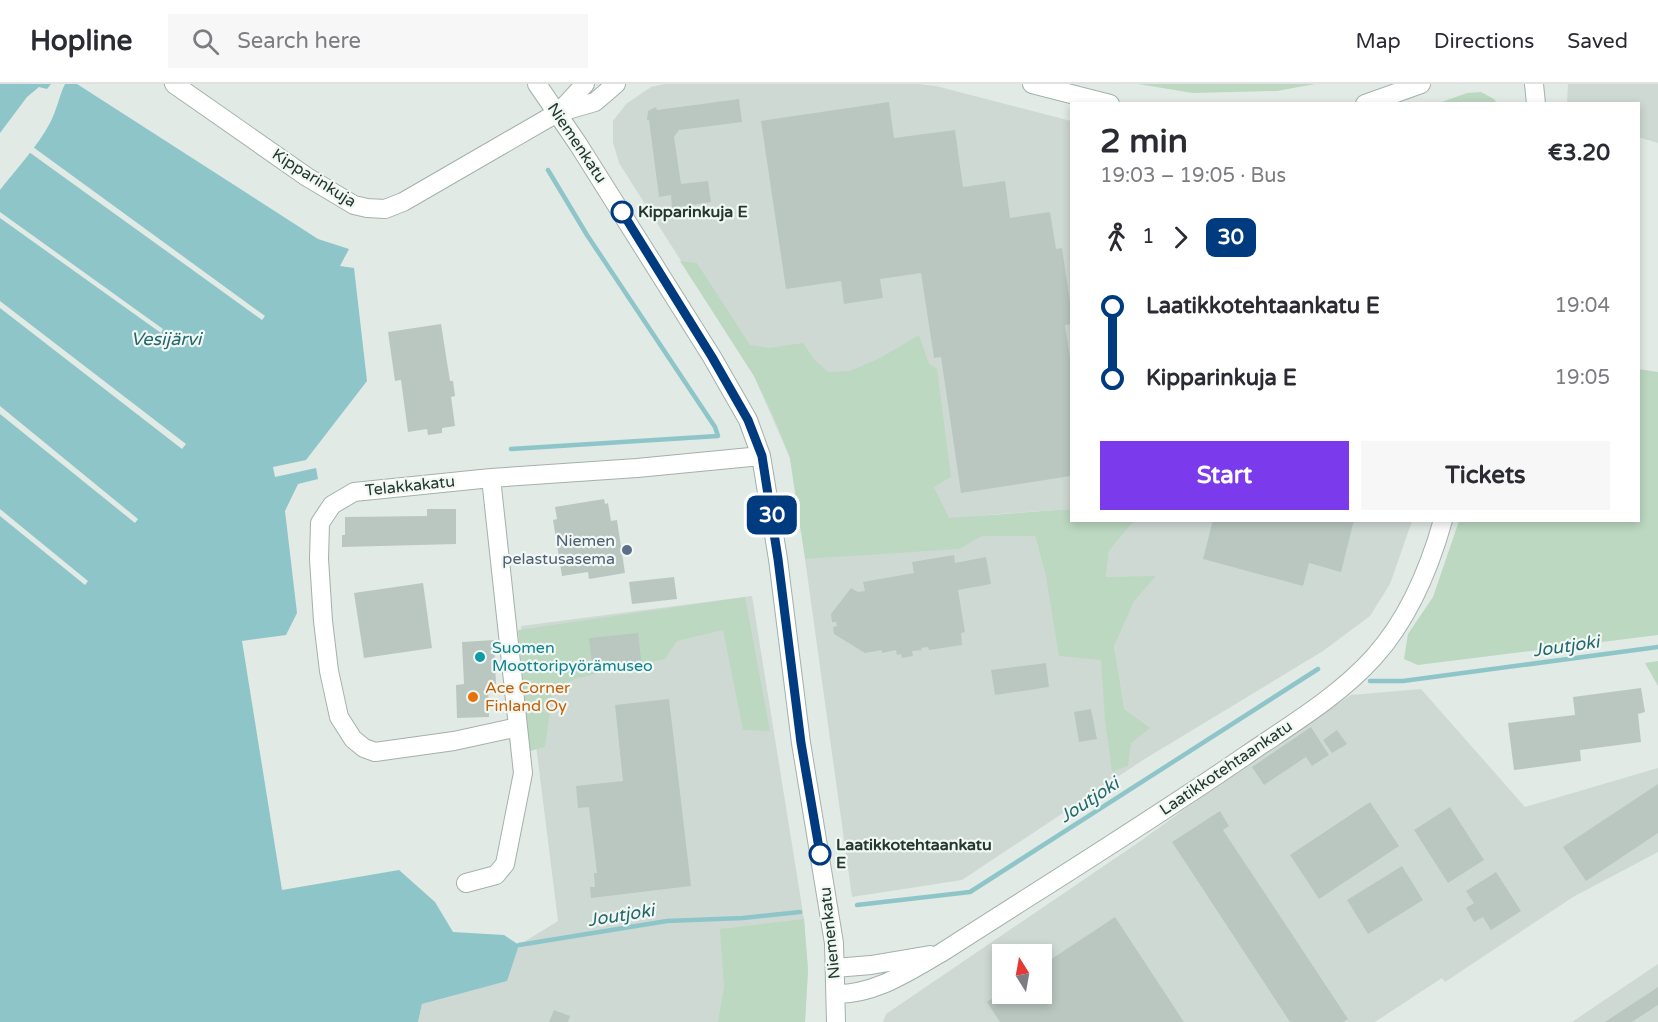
<!DOCTYPE html>
<meta charset="utf-8">
<style>
:root{--surface:#fff;--page:#f7f7f7;--text:#2b2b33;--muted:#7c7c81;--line:#e1e1e2;--accent:#7c3aed}
body{margin:0;font-family:"Varela Round",sans-serif;background:var(--page);color:var(--text);height:100vh;display:flex;flex-direction:column;font-size:22px;white-space:nowrap}
*{box-sizing:border-box;margin:0}
p{font-size:20px;color:var(--muted)}
.icon{flex:none;width:33px;height:33px;fill:none;stroke:currentColor;stroke-width:2;stroke-linecap:round;stroke-linejoin:round}
.map{position:relative;flex:1;overflow:hidden}
.panel{position:absolute;left:1070px;top:18px;width:570px;height:420px;display:flex;flex-direction:column;background:var(--surface);border-radius:0px;box-shadow:0 3px 9px #0003}
.panel>*{flex:none}
.badge{padding:0 12px;border-radius:9px;font-size:21px;line-height:39px}
.needle{width:39px;rotate:349deg}
.controls{position:absolute;left:992px;top:860px;display:grid;gap:12px}
.controls a{display:grid;place-items:center;width:60px;height:60px;border-radius:0px;background:var(--surface);box-shadow:0 3px 9px #0003;font-size:30px}
.map>.badge{position:absolute;translate:-50% -50%;box-shadow:0 0 0 3px #fff}
.legs{display:flex;align-items:center;gap:9px;height:66px;padding:0 30px;font-size:20px}
.legs p{margin-inline-start:auto}
.overview{display:flex;align-items:center;justify-content:space-between;height:102px;padding:0 30px}
h1{font-size:33px;font-weight:700;line-height:45px}
.button{display:flex;gap:12px;margin-top:auto;padding:12px 30px}
.button a{flex:1;height:69px;border-radius:0px;background:var(--accent);color:#fff;font-size:24px;font-weight:700;line-height:69px;text-align:center}
.button a+a{background:var(--page);color:var(--text)}
ul{padding:0 30px;list-style:none}
li{display:flex;align-items:center;gap:21px;height:72px;font-size:22px}
li i{display:grid;place-items:center;width:9px;height:100%;margin:0 8px;background:currentColor}
li i::after{content:'';width:15px;height:15px;margin:-8px;border:4px solid;border-radius:50%;background:var(--surface)}
li p{margin-inline-start:auto}
li:first-child i{background:linear-gradient(#0000 50%,currentColor 0)}
li:last-child i{background:linear-gradient(currentColor 50%,#0000 0)}
header{display:flex;align-items:center;gap:36px;box-sizing:border-box;height:84px;padding:0 30px;background:var(--surface);border-bottom:2px solid var(--line)}
header strong{font-size:28px}
nav{display:flex;gap:33px;margin-inline-start:auto;font-size:21px}
.search{width:420px;height:54px;background:var(--page);display:flex;align-items:center;gap:15px;box-sizing:border-box;padding:0 21px;border-radius:0px;color:var(--muted);font-size:22px}
.map>svg:first-child{display:block}
.built{fill:#cfd9d4;fill-rule:evenodd}
.green{fill:#bcd8c1}
.water{fill:#8ec5c9}
.pier{fill:#e1eae5}
.lines{fill:none;stroke-linecap:round;stroke-linejoin:round}
.stream{stroke:#8ec5c9;stroke-width:4.5}
.building{fill:#b9c7c0}
.minor-casing{stroke:#a4b1ab;stroke-width:20}
.minor{stroke:#fff;stroke-width:18}
.line-1-casing{stroke:#fff;stroke-width:14}
.line-1{stroke:#003b80;stroke-width:9}
.stop-1-dot{fill:#fff;stroke:#003b80;stroke-width:3}
.service-dot{fill:#5c6f8a;stroke:#f1f7f3;stroke-width:2}
.culture-dot{fill:#0f9aa8;stroke:#f1f7f3;stroke-width:2}
.food-dot{fill:#e8710a;stroke:#f1f7f3;stroke-width:2}
.labels{text-anchor:middle;dominant-baseline:central;stroke-width:4.5;stroke-linejoin:round;paint-order:stroke}
.street-label{font-size:16px;fill:#233830;stroke:#f1f7f3}
.stop-label{font-size:16px;font-weight:bold;fill:#233830;stroke:#f1f7f3;text-anchor:start}
.service-label{font-size:16px;fill:#4e5e75;stroke:#f1f7f3;text-anchor:end}
.culture-label{font-size:16px;fill:#0d838f;stroke:#f1f7f3;text-anchor:start}
.food-label{font-size:16px;fill:#c56008;stroke:#f1f7f3;text-anchor:start}
.water-label{font-size:18px;font-style:italic;fill:#24686d;stroke:#f1f7f3}
</style>
<header>
<strong>Hopline</strong>
<div class="search"><svg class="icon" aria-label="search" viewBox="0 0 24 24"><circle cx="10" cy="10" r="6"/><path d="M15 15l6 6"/></svg>Search here</div>
<nav><a>Map</a><a>Directions</a><a>Saved</a></nav>
</header>
<div class="map">
<svg width="1658" height="938" viewBox="0 0 1658 938">
<rect width="100%" height="100%" fill="#e1eae5"/>
<path class="built" d="M664,0H919L936,2L1071,37V425L999,430L801,449L790,374L754,292L619,79L613,58V37L626,20L651,3Z
M1568,0H1658V59L1638,53V20L1567,19Z
M1134,437H1412L1390,500L1370,532L1323,567L1143,676L962,796L852,813L805,475L982,452H1035L1046,493L1115,571L1106,493L1109,467Z
M752,512L804,835L808,886L805,938H418L422,920L506,897L519,861L558,837L521,542Z
M1421,605L1525,723L1658,684V768L1573,813L1445,898L1442,894L1375,938H883L886,930L1142,756L1251,677L1351,611ZM1002,870H1041V909H1002Z
M1658,880V938H1572Z"/>
<path class="green" d="M1138,0H1315L1277,7L1193,9Z
M1481,8L1494,15L1497,19H1439L1467,9Z
M680,177L697,179L750,261L769,264L803,259L814,275L828,288L850,287L880,274L919,251L929,280L937,285L951,393L934,403L949,434L1071,425V436L1134,437L1109,467L1106,493L1156,492L1134,517L1114,562L1124,625L1150,644L1131,659L1128,682L1112,688L1105,636L1101,576L1059,572L1046,493L1035,452H982L959,465L805,475L790,374L776,338L754,292Z
M1638,285L1658,288V551L1418,581L1404,575L1408,550L1433,513L1459,437L1638,436Z
M745,513L770,647L743,646L723,546L677,557L665,575L574,595L552,613L545,663L530,667L518,546Z
M1658,577V602L1645,579Z
M804,835L808,886L805,938H718L724,903L720,845Z"/>
<path class="water" d="M0,0H51L47,5L39,3L27,13L0,49Z
M65,0H77L318,155L349,165L340,182L354,184L367,297L306,376L273,383L275,393L316,384L318,395L298,400L285,427L297,529L286,551L242,557L282,806L399,786L435,818L453,848L504,851L519,861L507,897L422,920L418,938H0V106C16,85 38,62 50,39C57,26 59,12 65,0Z"/>
<path class="pier" d="M33,63L265,232L262,236L29,68Z
M0,128L163,245L161,249L0,134Z
M0,217L186,360L182,365L0,224Z
M0,322L138,435L135,439L0,330Z
M0,425L88,497L85,501L0,432Z"/>
<g class="lines">
<path class="stream" d="M511,365L718,352L715,343L587,151L548,86
M1370,597H1403L1658,563
M857,821L970,808L1318,585
M519,861L667,837L743,834L800,828"/>
</g>
<path class="building" d="M739,15L742,38L679,46L674,53L681,100L708,97L711,118L672,124L671,111L659,113L649,36H647L648,27L656,23L657,26Z
M889,18L894,54L955,46L963,103L1005,97L1010,134L1050,128L1056,165L1062,164L1071,224V240L1065,241L1071,280V392L961,409L941,273L934,274L921,189L880,195L883,214L844,220L841,197L786,205L761,37Z
M441,240L450,297H453L455,312L451,313L455,342L442,344V349L428,351L427,345L408,348L401,296L395,297L388,248Z
M604,415L605,420L608,419L611,437L617,436L625,489L589,495L588,488L562,492L553,436L557,435L555,423Z
M427,425H456V460L342,463V451H345V433L427,432Z
M1213,436H1354L1341,488L1309,479L1303,502L1203,475Z
M954,471L955,479L986,473L991,500L958,506L965,548L961,549L962,561L929,566L928,563L921,564L922,566L912,567L913,572L902,574L901,570L897,571L896,566L882,569V566L865,569L834,550L833,543L837,542L836,538H832L831,530L851,504L858,508L865,507L863,498L914,489L912,478Z
M674,493L677,515L632,520L629,498Z
M423,499L432,564L364,574L354,509Z
M638,549L642,584L593,589L589,554Z
M494,556L496,600H488L489,633L457,634L456,601L464,600L462,558Z
M1046,579L1049,603L995,611L991,586Z
M1641,604L1645,628L1638,630L1641,658L1580,666L1581,677L1514,686L1508,639L1575,631L1573,613Z
M669,615L691,802L591,814L590,803H595L594,789H597L589,723L578,724L576,702L623,697L615,621Z
M1091,625L1097,655L1079,658L1074,628Z
M1311,643L1329,671L1312,682L1306,673L1264,701L1252,683Z
M1337,646L1347,660L1332,669L1323,656Z
M1658,700V749L1586,797L1563,763Z
M1370,718L1399,762L1319,815L1290,771Z
M1450,723L1484,776L1448,799L1414,746Z
M1220,727L1229,742L1223,746L1348,935L1343,938H1290L1172,758Z
M1402,782L1423,816L1368,850L1347,816Z
M1496,788L1521,827L1491,846L1483,833L1474,838L1466,824L1474,819L1466,807Z
M1115,833L1184,938H1000L987,918L1002,908L1041,909V882Z
M1658,903V921L1632,938H1605Z
M554,926L570,932L568,938H549Z"/>
<g class="lines">
<defs>
<path id="minor" d="M174,0L307,93L354,121L367,124L385,125L403,118L557,29L595,18L616,0
M537,0L578,60L712,273L748,336L761,372L778,475L801,659L834,859L836,938
M1032,0L1110,20
M1534,0L1536,20
M1365,20L1421,0
M559,28L585,0
M518,643L454,657L375,668L364,664L353,655L339,633L329,587L323,537L319,475L320,439L332,421L354,408L491,394L637,384L761,372
M466,799L496,791L505,780L523,689L491,394
M835,884L871,881L930,871
M837,910C876,910 907,888 941,869C1042,804 1146,740 1245,672C1290,641 1338,613 1374,573C1409,534 1429,486 1443,436"/>
</defs>
<use href="#minor" class="minor-casing"/>
<use href="#minor" class="minor"/>
</g>
<g class="lines">
<defs>
<path id="line-1" d="M622,128L712,273L748,336L762,372L778,475L801,659L820,770"/>
</defs>
<use href="#line-1" class="line-1-casing"/>
<use href="#line-1" class="line-1"/>
</g>
<g class="stop-1-dot">
<circle cx="622" cy="128" r="10"/>
<circle cx="820" cy="770" r="10"/>
</g>
<circle class="service-dot" cx="627" cy="466" r="6"/>
<circle class="culture-dot" cx="480" cy="573" r="6"/>
<circle class="food-dot" cx="473" cy="613" r="6"/>
<g class="labels">
<g class="street-label">
<text transform="translate(577 59) rotate(56)">Niemenkatu</text>
<text transform="translate(314 94) rotate(32)">Kipparinkuja</text>
<text transform="translate(410 402) rotate(-6)">Telakkakatu</text>
<text transform="translate(1226 684) rotate(-34)">Laatikkotehtaankatu</text>
<text transform="translate(830 849) rotate(-96)">Niemenkatu</text>
</g>
<g class="stop-label">
<text x="638" y="128">Kipparinkuja E</text>
<text x="836" y="761">Laatikkotehtaankatu<tspan x="836" dy="18">E</tspan></text>
</g>
<g class="service-label">
<text x="615" y="457">Niemen<tspan x="615" dy="18">pelastusasema</tspan></text>
</g>
<g class="culture-label">
<text x="492" y="564">Suomen<tspan x="492" dy="18">Moottoripyörämuseo</tspan></text>
</g>
<g class="food-label">
<text x="485" y="604">Ace Corner<tspan x="485" dy="18">Finland Oy</tspan></text>
</g>
<g class="water-label">
<text x="166" y="255">Vesijärvi</text>
<text transform="translate(1566 562) rotate(-8)">Joutjoki</text>
<text transform="translate(1089 716) rotate(-33)">Joutjoki</text>
<text transform="translate(621 831) rotate(-9)">Joutjoki</text>
</g>
</g>
</svg>
<div class="controls">
<a><svg class="needle" viewBox="-14 -14 28 28"><path d="M0-13l5 13h-10z" fill="#e53935"/><path d="M0 13l5-13h-10z" fill="#7c7c81"/></svg></a>
</div>
<b class="badge" style="left:772px;top:431px;background:#003b80;color:#fff">30</b>
<section class="panel">
<div class="overview"><div><h1>2 min</h1><p>19:03 – 19:05 · Bus</p></div><b>€3.20</b></div>
<div class="legs"><svg class="icon" aria-label="walk" viewBox="0 0 24 24"><circle cx="13" cy="4" r="2"/><path d="M13 8l-2 6 4 7M11 14l-3 7M7 12l3-4h3l4 4"/></svg>1<svg class="icon" aria-label="forward" viewBox="0 0 24 24"><path d="M9 5l7 7-7 7"/></svg><b class="badge" style="background:#003b80;color:#fff">30</b></div>
<ul>
<li><i style="color:#003b80"></i><b>Laatikkotehtaankatu E</b><p>19:04</p></li>
<li><i style="color:#003b80"></i><b>Kipparinkuja E</b><p>19:05</p></li>
</ul>
<div class="button"><a>Start</a><a>Tickets</a></div>
</section>
</div>
